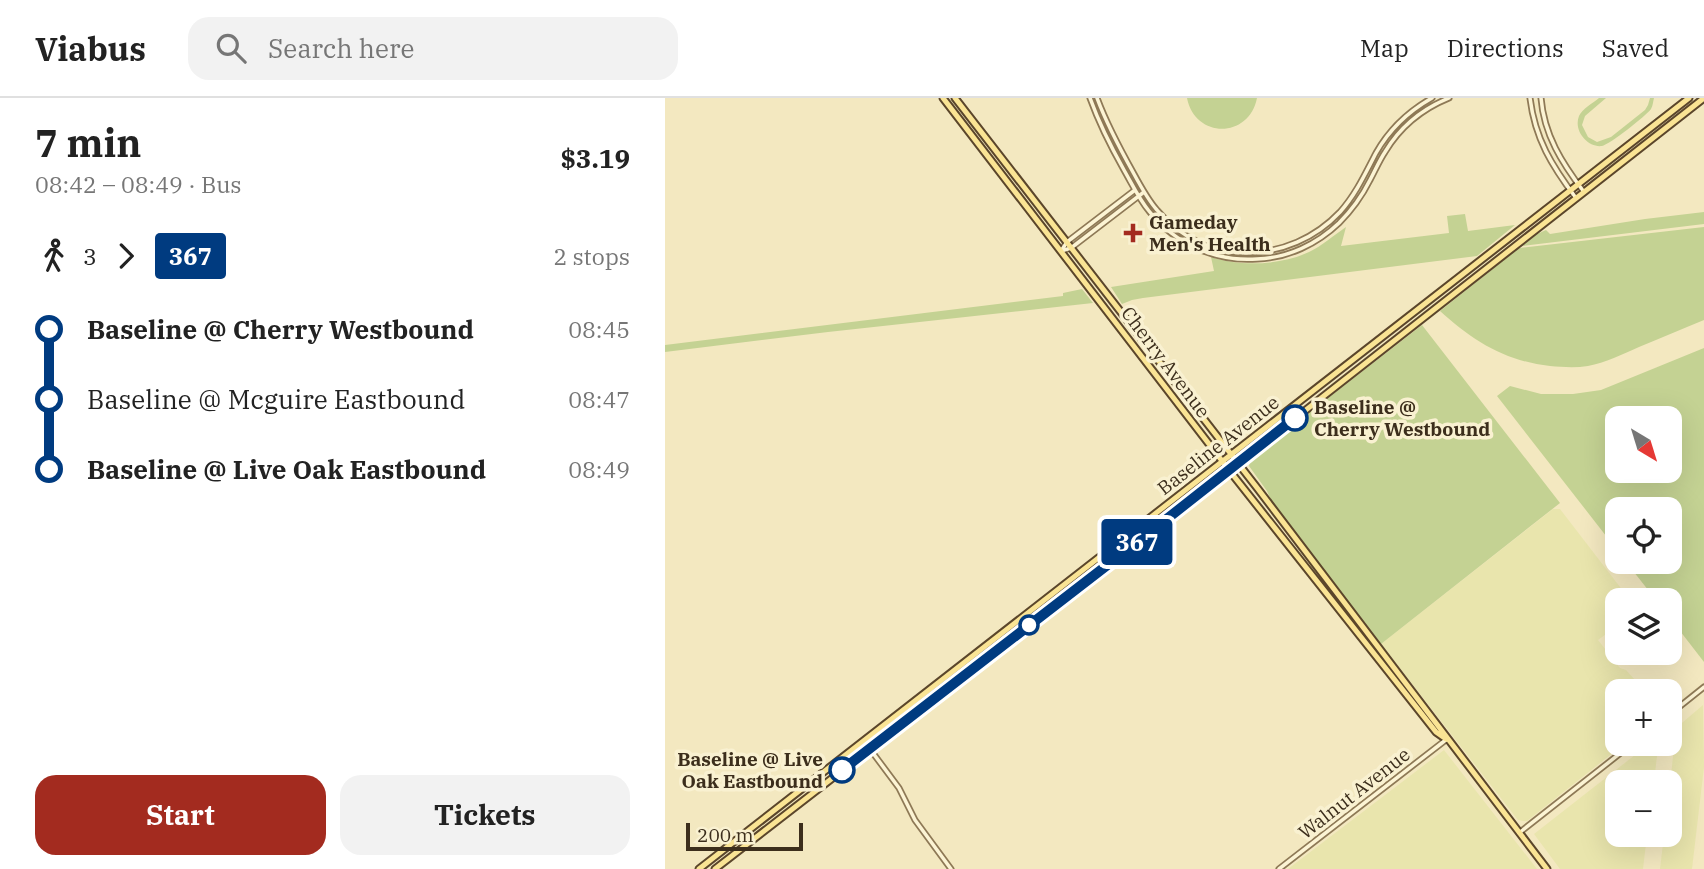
<!DOCTYPE html>
<meta charset="utf-8">
<style>
:root{--surface:#fff;--page:#f2f2f2;--text:#222;--muted:#767676;--line:#e0e0e0;--accent:#a32b1f}
body{margin:0;font-family:"IBM Plex Serif",serif;background:var(--page);color:var(--text);height:100vh;display:flex;flex-direction:column;font-size:26px;white-space:nowrap}
*{box-sizing:border-box;margin:0}
p{font-size:23px;color:var(--muted)}
.icon{flex:none;width:38px;height:38px;fill:none;stroke:currentColor;stroke-width:2;stroke-linecap:round;stroke-linejoin:round}
.map{position:relative;flex:1;overflow:hidden}
.details{display:flex;flex-direction:column;background:var(--surface);width:665px}
.details>*{flex:none}
.badge{padding:0 14px;border-radius:5px;font-size:24px;line-height:46px}
.needle{width:46px;rotate:142deg}
.buttons{position:absolute;left:940px;top:308px;display:grid;gap:14px}
.buttons a{display:grid;place-items:center;width:77px;height:77px;border-radius:14px;background:var(--surface);box-shadow:0 7px 28px #0002;font-size:35px}
.scale{position:absolute;left:21px;bottom:18px;width:117px;box-sizing:border-box;padding-left:7px;border:4px solid #3c2e1c;border-top:0;font-size:19px;line-height:24px;white-space:nowrap;color:#3c2e1c;-webkit-text-stroke:5px #f9f1d1;paint-order:stroke}
.map>.badge{position:absolute;translate:-50% -50%;box-shadow:0 0 0 4px #fff}
.legs{display:flex;align-items:center;gap:10px;height:77px;padding:0 35px;font-size:23px}
.legs p{margin-inline-start:auto}
.summary{display:flex;align-items:center;justify-content:space-between;height:119px;padding:0 35px}
h1{font-size:38px;font-weight:700;line-height:52px}
.action{display:flex;gap:14px;margin-top:auto;padding:14px 35px}
.action a{flex:1;height:80px;border-radius:21px;background:var(--accent);color:#fff;font-size:28px;font-weight:700;line-height:80px;text-align:center}
.action a+a{background:var(--page);color:var(--text)}
ul{padding:0 35px;list-style:none}
li{display:flex;align-items:center;gap:24px;height:70px;font-size:26px}
li i{display:grid;place-items:center;width:10px;height:100%;margin:0 9px;background:currentColor}
li i::after{content:'';width:18px;height:18px;margin:-9px;border:5px solid;border-radius:50%;background:var(--surface)}
li p{margin-inline-start:auto}
li:first-child i{background:linear-gradient(#0000 50%,currentColor 0)}
li:last-child i{background:linear-gradient(currentColor 50%,#0000 0)}
header{display:flex;align-items:center;gap:42px;box-sizing:border-box;height:98px;padding:0 35px;background:var(--surface);border-bottom:2px solid var(--line)}
header strong{font-size:33px}
nav{display:flex;gap:38px;margin-inline-start:auto;font-size:24px}
.search{width:490px;height:63px;background:var(--page);display:flex;align-items:center;gap:18px;box-sizing:border-box;padding:0 24px;border-radius:21px;color:var(--muted);font-size:26px}
main{display:flex;flex:1;min-height:0}
.map>svg:first-child{display:block}
.farmland{fill:#e9e5ad}
.green{fill:#c4d293;fill-rule:evenodd}
.lines{fill:none;stroke-linecap:round;stroke-linejoin:round}
.minor-casing{stroke:#8e7956;stroke-width:7}
.major-casing{stroke:#5b462b;stroke-width:9}
.minor{stroke:#fcf4d4;stroke-width:3.5}
.major{stroke:#fae494;stroke-width:5}
.line-1-casing{stroke:#fff;stroke-width:16}
.line-1{stroke:#003b80;stroke-width:10}
.poi-dot{fill:#a32b1f;stroke:#f9f1d1;stroke-width:2.5}
.stop-1-dot{fill:#fff;stroke:#003b80;stroke-width:3.5}
.labels{text-anchor:middle;dominant-baseline:central;stroke-width:7;stroke-linejoin:round;paint-order:stroke}
.poi-label{font-size:19px;font-weight:bold;fill:#3c2e1c;stroke:#f9f1d1;text-anchor:start}
.street-label{font-size:19px;fill:#3c2e1c;stroke:#f9f1d1}
.stop-label{font-size:19px;font-weight:bold;fill:#3c2e1c;stroke:#f9f1d1;text-anchor:start}
</style>
<header>
<strong>Viabus</strong>
<div class="search"><svg class="icon" aria-label="search" viewBox="0 0 24 24"><circle cx="10" cy="10" r="6"/><path d="M15 15l6 6"/></svg>Search here</div>
<nav><a>Map</a><a>Directions</a><a>Saved</a></nav>
</header>
<main>
<section class="details">
<div class="summary"><div><h1>7 min</h1><p>08:42 – 08:49 · Bus</p></div><b>$3.19</b></div>
<div class="legs"><svg class="icon" aria-label="walk" viewBox="0 0 24 24"><circle cx="13" cy="4" r="2"/><path d="M13 8l-2 6 4 7M11 14l-3 7M7 12l3-4h3l4 4"/></svg>3<svg class="icon" aria-label="forward" viewBox="0 0 24 24"><path d="M9 5l7 7-7 7"/></svg><b class="badge" style="background:#003b80;color:#fff">367</b><p>2 stops</p></div>
<ul>
<li><i style="color:#003b80"></i><b>Baseline @ Cherry Westbound</b><p>08:45</p></li>
<li><i style="color:#003b80"></i><span>Baseline @ Mcguire Eastbound</span><p>08:47</p></li>
<li><i style="color:#003b80"></i><b>Baseline @ Live Oak Eastbound</b><p>08:49</p></li>
</ul>
<div class="action"><a>Start</a><a>Tickets</a></div>
</section>
<div class="map">
<svg width="1039" height="771" viewBox="0 0 1039 771">
<rect width="100%" height="100%" fill="#f3e8c0"/>
<path class="farmland" d="M888,411H895L965,502H952V528L933,542L955,570L961,572L970,582L974,593H952V646H959L862,723H858L853,722L716,546Z
M1038,607L1039,669L1027,771H995L999,737H1004L1005,687L1011,630Z
M984,646L992,658L989,684H952V737H982L978,771H895L869,736Z
M779,652L872,771H623Z"/>
<path class="green" d="M522,0H592C584,41 530,41 522,0Z
M934,0H941L920,18L917,27L923,39L932,44L946,39L980,12L983,7L985,0H989C988,4 988,7 986,11C982,17 944,47 937,48C923,50 908,33 914,18C917,11 928,5 934,0Z
M1039,114V126L856,148L872,136L881,132L885,136L980,121Z
M800,116L803,133L850,127L812,158L478,200L467,202L457,206L446,189L549,173L546,159C575,169 617,167 644,154C657,148 669,137 681,129L676,148L784,135L782,118Z
M1039,129V222C1017,231 996,240 974,249C958,256 940,265 923,268C910,270 897,269 885,268C840,263 808,243 775,213L854,150Z
M417,191L428,205L163,234L0,254V247L398,198V195Z
M757,227L895,405L716,546L609,409L602,393L584,368L586,360Z
M1039,250V564L1005,520L1004,502H991L961,464H1004V411H952V452L832,298L845,288L876,296H908L936,292ZM952,320H1004V373H952Z"/>
<g class="lines">
<defs>
<path id="minor" d="M425,0C434,25 446,49 459,72C467,86 474,101 484,113C510,146 551,164 592,161C623,160 652,146 674,125C686,113 697,98 705,82C710,73 714,63 720,54C735,29 757,11 784,0
M432,0C442,27 455,51 469,76C476,89 483,102 492,112C540,170 625,167 675,114C691,96 700,76 711,55C724,32 744,13 767,0
M865,0C870,41 887,68 911,100
M876,0C879,37 897,65 919,94
M396,153L402,144L470,92
M396,153L406,150L479,94
M1004,617L1039,589
M199,643L234,690L250,722L286,771
M854,735L967,646
M614,771L782,641"/>
<path id="major" d="M278,0L564,372L771,634L781,641
M290,0L593,391L882,771
M34,771L1024,0
M50,771L489,431L1039,0"/>
</defs>
<use href="#minor" class="minor-casing"/>
<use href="#major" class="major-casing"/>
<use href="#minor" class="minor"/>
<use href="#major" class="major"/>
</g>
<g class="lines">
<defs>
<path id="line-1" d="M177,672L489,431L630,320"/>
</defs>
<use href="#line-1" class="line-1-casing"/>
<use href="#line-1" class="line-1"/>
</g>
<path class="poi-dot" d="M464.5 124.5h7v7h7v7h-7v7h-7v-7h-7v-7h7z"/>
<g class="stop-1-dot">
<circle cx="630" cy="320" r="12"/>
<circle cx="364" cy="527" r="9"/>
<circle cx="177" cy="672" r="12"/>
</g>
<g class="labels">
<g class="poi-label">
<text x="484" y="124">Gameday<tspan x="484" dy="22">Men's Health</tspan></text>
</g>
<g class="street-label">
<text transform="translate(501 264) rotate(53)">Cherry Avenue</text>
<text transform="translate(553 347) rotate(-38)">Baseline Avenue</text>
<text transform="translate(689 695) rotate(-38)">Walnut Avenue</text>
</g>
<g class="stop-label">
<text x="649" y="309">Baseline @<tspan x="649" dy="22">Cherry Westbound</tspan></text>
<text x="158" y="661" text-anchor="end">Baseline @ Live<tspan x="158" dy="22">Oak Eastbound</tspan></text>
</g>
</g>
</svg>
<div class="buttons">
<a><svg class="needle" viewBox="-14 -14 28 28"><path d="M0-13l5 13h-10z" fill="#e53935"/><path d="M0 13l5-13h-10z" fill="#767676"/></svg></a>
<a><svg class="icon" aria-label="locate" viewBox="0 0 24 24"><circle cx="12" cy="12" r="6"/><path d="M12 2v4M12 18v4M2 12h4M18 12h4"/></svg></a>
<a><svg class="icon" aria-label="layers" viewBox="0 0 24 24"><path d="M12 4l9 5-9 5-9-5zM3 14l9 5 9-5"/></svg></a>
<a>+</a>
<a>−</a>
</div>
<div class="scale">200 m</div>
<b class="badge" style="left:472px;top:444px;background:#003b80;color:#fff">367</b>
</div>
</main>
